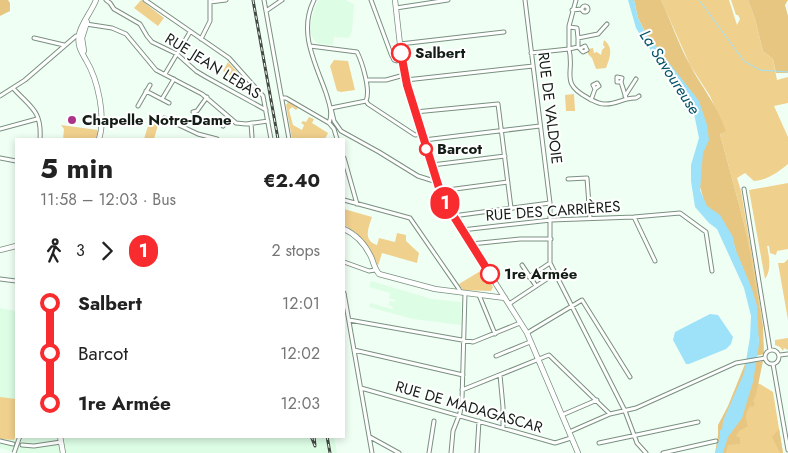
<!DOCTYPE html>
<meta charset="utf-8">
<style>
:root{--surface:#fff;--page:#f2f2f2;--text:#222;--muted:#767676}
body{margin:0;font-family:Jost,sans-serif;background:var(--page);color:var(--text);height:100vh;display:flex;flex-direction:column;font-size:19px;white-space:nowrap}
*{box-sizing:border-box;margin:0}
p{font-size:16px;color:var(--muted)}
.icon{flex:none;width:28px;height:28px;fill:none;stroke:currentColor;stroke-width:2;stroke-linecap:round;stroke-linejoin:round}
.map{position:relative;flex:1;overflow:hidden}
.drawer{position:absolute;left:15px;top:138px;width:330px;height:300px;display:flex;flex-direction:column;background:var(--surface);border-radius:0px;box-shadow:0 2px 8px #0003}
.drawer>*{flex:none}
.badge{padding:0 10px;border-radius:16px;font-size:18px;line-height:32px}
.map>.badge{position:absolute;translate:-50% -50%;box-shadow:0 0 0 2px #fff}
.legs{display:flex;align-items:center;gap:8px;height:55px;padding:0 25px;font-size:16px}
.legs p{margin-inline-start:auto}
.head{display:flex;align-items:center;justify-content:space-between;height:85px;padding:0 25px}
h1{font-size:28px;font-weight:700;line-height:38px}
ul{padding:0 25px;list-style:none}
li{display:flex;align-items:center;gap:18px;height:50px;font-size:19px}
li i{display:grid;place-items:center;width:8px;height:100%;margin:0 6px;background:currentColor}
li i::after{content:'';width:12px;height:12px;margin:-6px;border:4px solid;border-radius:50%;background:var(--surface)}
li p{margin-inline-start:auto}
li:first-child i{background:linear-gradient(#0000 50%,currentColor 0)}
li:last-child i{background:linear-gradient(currentColor 50%,#0000 0)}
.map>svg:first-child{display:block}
.built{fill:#ddfde5}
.green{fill:#f0d08d}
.forest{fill:#e7c682}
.water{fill:#9ee2f9}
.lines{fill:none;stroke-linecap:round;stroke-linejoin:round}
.stream{stroke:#9ee2f9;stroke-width:1}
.street-casing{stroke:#7a9080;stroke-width:5}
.secondary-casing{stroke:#7a9080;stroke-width:6}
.street{stroke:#fff;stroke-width:3}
.secondary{stroke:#fff;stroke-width:4.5}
.rail-casing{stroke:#414a43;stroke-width:3}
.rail{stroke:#fff;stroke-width:1;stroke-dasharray:4;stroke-linecap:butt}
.street-bridge-casing{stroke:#7a9080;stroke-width:5;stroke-linecap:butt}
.street-bridge{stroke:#fff;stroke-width:3}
.line-1-casing{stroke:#fff;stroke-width:11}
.line-1{stroke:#f82b2f;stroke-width:8}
.stop-1-dot{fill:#fff;stroke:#f82b2f;stroke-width:2.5}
.poi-dot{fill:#ac3388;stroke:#fff;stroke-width:2}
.labels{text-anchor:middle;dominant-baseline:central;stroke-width:4;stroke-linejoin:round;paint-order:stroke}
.stop-label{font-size:15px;font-weight:bold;fill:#141c16;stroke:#fff;text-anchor:start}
.street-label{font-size:15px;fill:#141c16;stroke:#fff}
.poi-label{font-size:15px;font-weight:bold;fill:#141c16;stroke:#fff;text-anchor:start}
.water-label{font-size:16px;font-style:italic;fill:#045367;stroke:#fff}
</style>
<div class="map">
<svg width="788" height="453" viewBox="0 0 788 453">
<rect width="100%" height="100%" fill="#f0fff4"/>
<path class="built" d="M319,0H345L354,4L352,31L349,38L334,37L333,45L317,43L313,38L310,32L311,23L315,6Z
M371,281L432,299L461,302V325L413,319L369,307L370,303L392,309L393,307L388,305L390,301L394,302L395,300L389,298L390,293L369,287Z
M0,308L16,311V436H334L337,453H17L0,448Z"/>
<path class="green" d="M141,0L164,18L158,26L134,8Z
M661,0H729L737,25L740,19L738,15H736L731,0H748L755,19L763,51L773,59L777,80L788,77V103L774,106L788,137V164C778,172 768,180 754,181L745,173L737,178L741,191L758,290L763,326L744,223L720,134L725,130L710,96L690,65Z
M604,40C614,48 610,57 606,68L596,69L592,58L588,54V49L593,48L594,53L597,52L601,55L602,50L605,47L603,45Z
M334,60L348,61L355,90L341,92L337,91L330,66Z
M228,62L238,73L234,78L223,71Z
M574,94L575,111H566L565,95Z
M288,102L298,108L296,110L292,107L289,110L293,125L302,130L304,125L301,123L303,121L306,122L309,117L314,119L312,123L328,133L325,139H292L286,105Z
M151,116L160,118L154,139H144Z
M61,125L98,130L96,139H63L64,129Z
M788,183V249L777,251L776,255L770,253L769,246H767C769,256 772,270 765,279L749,190Z
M344,209L372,217C369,227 362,240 377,245L379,238L395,242L397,233L406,235V241L419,253L417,263L382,253L378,266C369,246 363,236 344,225Z
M788,259V320L778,263H784Z
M482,270L493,287L491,291L463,290L459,284Z
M788,338V350L784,348L783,351L780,347L775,345V340Z
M753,382L760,384L773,392L783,453H723Z
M0,397L16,399V435L14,440L0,439Z"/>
<path class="forest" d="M0,0H8L10,3V11L0,16Z
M634,0H661C671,21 678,43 689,63C702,88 716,103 726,131L720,134L744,223L750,252L763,326L764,354L756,356L759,340L734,244L705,204L700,187L703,117L645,32L638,18Z
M748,0H788L785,5L788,16V73H776L773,59L763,51L755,19Z
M763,361L756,395L753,401L755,403L753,407L750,406C745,414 745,418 748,426L739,431L736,436L740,438V444L728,445L726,453H715L718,435V425L728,406L745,364Z
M779,429L783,453H780L772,437Z"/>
<path class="water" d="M628,0H634L638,18L645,32L699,101L707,125L709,140L703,153L700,190L707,206L720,215L733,237L735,248L752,289L757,306L759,344L753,382L742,418L728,437L723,453H715L720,437V430H722L723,421L744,373L750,337L751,316L744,288L717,229L709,223L695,207L691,181V165L699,138L692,104L680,90L642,38L636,28Z
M710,314L718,315L733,337L731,344L726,349L689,364H686L673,340L675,332Z"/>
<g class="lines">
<path class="stream" d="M699,0L744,61L760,70L788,72"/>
<defs>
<path id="street" d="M106,0L110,3L114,9L140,24L147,36L152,42L177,54L196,71L206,77L266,110
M145,0L229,58L263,96L271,139
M264,0L289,139
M314,0C298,32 315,62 326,93C329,103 333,113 329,123
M371,0L391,54L394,60L401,62
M525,0L550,203V263L625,411L637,443L646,453
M210,2L226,0
M582 9a3 3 0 1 1 6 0a3 3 0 1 1-6 0Z
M396,8L448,0
M572,10L582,9
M266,11L282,0
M86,24L112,28L126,34L156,70L202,94L236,123L246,124L268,121
M569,27L577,28L578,38L598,34L607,24
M34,38L64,45
M578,38V47L569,49C575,74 559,82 588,98C594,101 600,105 606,104C618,104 625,97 636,98L639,96
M201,39L210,21V0
M400,44L504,32
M310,46L357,52C362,62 371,90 366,101
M578,47L583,52L587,50L585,46L581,48
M531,53L569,49V26L576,0
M165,74L190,32
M366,80H386L404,75
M406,80L533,66
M621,82H617V77L622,78L621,82L626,98
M13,88C30,107 42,110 40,139
M146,91L169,103
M0,96L25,80L76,36H80
M625,96L636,79
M282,98H286L329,123L334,129L337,139
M162,99L174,79
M591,100L595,89L599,86L597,83L593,85L595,89
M366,101L368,104L415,135L422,134
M138,106L150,85
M331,108L334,121L341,131L379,152L418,176L437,182
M331,108L366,101
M193,112L197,111L207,97
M415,112L498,104L511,208
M164,118L198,134L217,139
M251,123L252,137
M223,126L230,118
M0,129L37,119
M424,140L540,126
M0,158L16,161
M344,158L357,204
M432,165L505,156
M568,179L587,178L590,218
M744,189L770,350
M440,191L508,182
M344,200L410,218L459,289L460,292
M453,216L550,203
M634,217L655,261
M462,230L551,220L634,217L680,213L706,232L712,271
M471,244L520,239H551
M344,262L369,271L375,270
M522,265L536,286
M529,277L550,263
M0,279L16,281
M344,293L372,453
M479,295L495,334
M509,304L556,273
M349,320L473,342L520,323
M527,333L582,300L630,377
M765 357a7 7 0 1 1 14 0a7 7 0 1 1-14 0Z
M354,350L463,375
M780,355L788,354
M496,356L530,342
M773,364L788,450
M500,375L503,407V428
M361,388L555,443L571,438
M462,390L549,355L610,414L636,408L736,363L765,358
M562,415L597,400
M569,432L610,414
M370,437L399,453
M0,441L13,444
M599,443L698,422
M22,445L34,446L61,442
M429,453L434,421
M451,453L453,431L460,413L462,400L465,293
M477,453L479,421
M663,453L716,441"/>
<path id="secondary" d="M96,0C92,11 80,25 79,35C77,45 81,51 86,60C98,80 106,117 99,139
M395,0L403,71L440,191L453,216L527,333L578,453
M84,51L82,38L87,22
M344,229C357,235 366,245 372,259C374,265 375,269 379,274L435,289L505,298
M0,250L16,246
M60,436L63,453"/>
</defs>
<use href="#street" class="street-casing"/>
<use href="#secondary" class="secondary-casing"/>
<use href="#street" class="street"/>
<use href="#secondary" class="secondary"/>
<defs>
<path id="rail" d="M253,0L278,139
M311,436L315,446L314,436
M327,436L330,453"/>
</defs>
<use href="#rail" class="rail-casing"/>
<use href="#rail" class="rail"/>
<defs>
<path id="street-bridge" d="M14,453L20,436"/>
</defs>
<use href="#street-bridge" class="street-bridge-casing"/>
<use href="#street-bridge" class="street-bridge"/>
</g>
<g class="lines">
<defs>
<path id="line-1" d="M401,53L407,85L440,191L446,204L490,274"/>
</defs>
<use href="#line-1" class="line-1-casing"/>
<use href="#line-1" class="line-1"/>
</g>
<g class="stop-1-dot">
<circle cx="401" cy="53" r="9"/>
<circle cx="426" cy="149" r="6"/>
<circle cx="490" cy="274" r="9"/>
</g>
<circle class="poi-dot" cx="72" cy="120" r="5"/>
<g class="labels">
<g class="stop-label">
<text x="415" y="53">Salbert</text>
<text x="437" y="149">Barcot</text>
<text x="504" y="274">1re Armée</text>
</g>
<g class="street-label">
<text transform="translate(213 66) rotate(32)">RUE JEAN LEBAS</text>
<text transform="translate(550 108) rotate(83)">RUE DE VALDOIE</text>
<text transform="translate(553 211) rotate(-4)">RUE DES CARRIÈRES</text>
<text transform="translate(469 407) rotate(16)">RUE DE MADAGASCAR</text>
</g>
<g class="poi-label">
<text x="82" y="120">Chapelle Notre-Dame</text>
</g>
<g class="water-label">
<text transform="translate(670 72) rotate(57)">La Savoureuse</text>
</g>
</g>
</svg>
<b class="badge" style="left:445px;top:203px;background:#f82b2f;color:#fff">1</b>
<section class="drawer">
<div class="head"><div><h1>5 min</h1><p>11:58 – 12:03 · Bus</p></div><b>€2.40</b></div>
<div class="legs"><svg class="icon" aria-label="walk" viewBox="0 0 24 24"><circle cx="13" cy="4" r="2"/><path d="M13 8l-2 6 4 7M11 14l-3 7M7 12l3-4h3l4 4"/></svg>3<svg class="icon" aria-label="forward" viewBox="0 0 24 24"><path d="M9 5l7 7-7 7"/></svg><b class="badge" style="background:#f82b2f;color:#fff">1</b><p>2 stops</p></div>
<ul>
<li><i style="color:#f82b2f"></i><b>Salbert</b><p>12:01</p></li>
<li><i style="color:#f82b2f"></i><span>Barcot</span><p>12:02</p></li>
<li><i style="color:#f82b2f"></i><b>1re Armée</b><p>12:03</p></li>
</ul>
</section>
</div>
